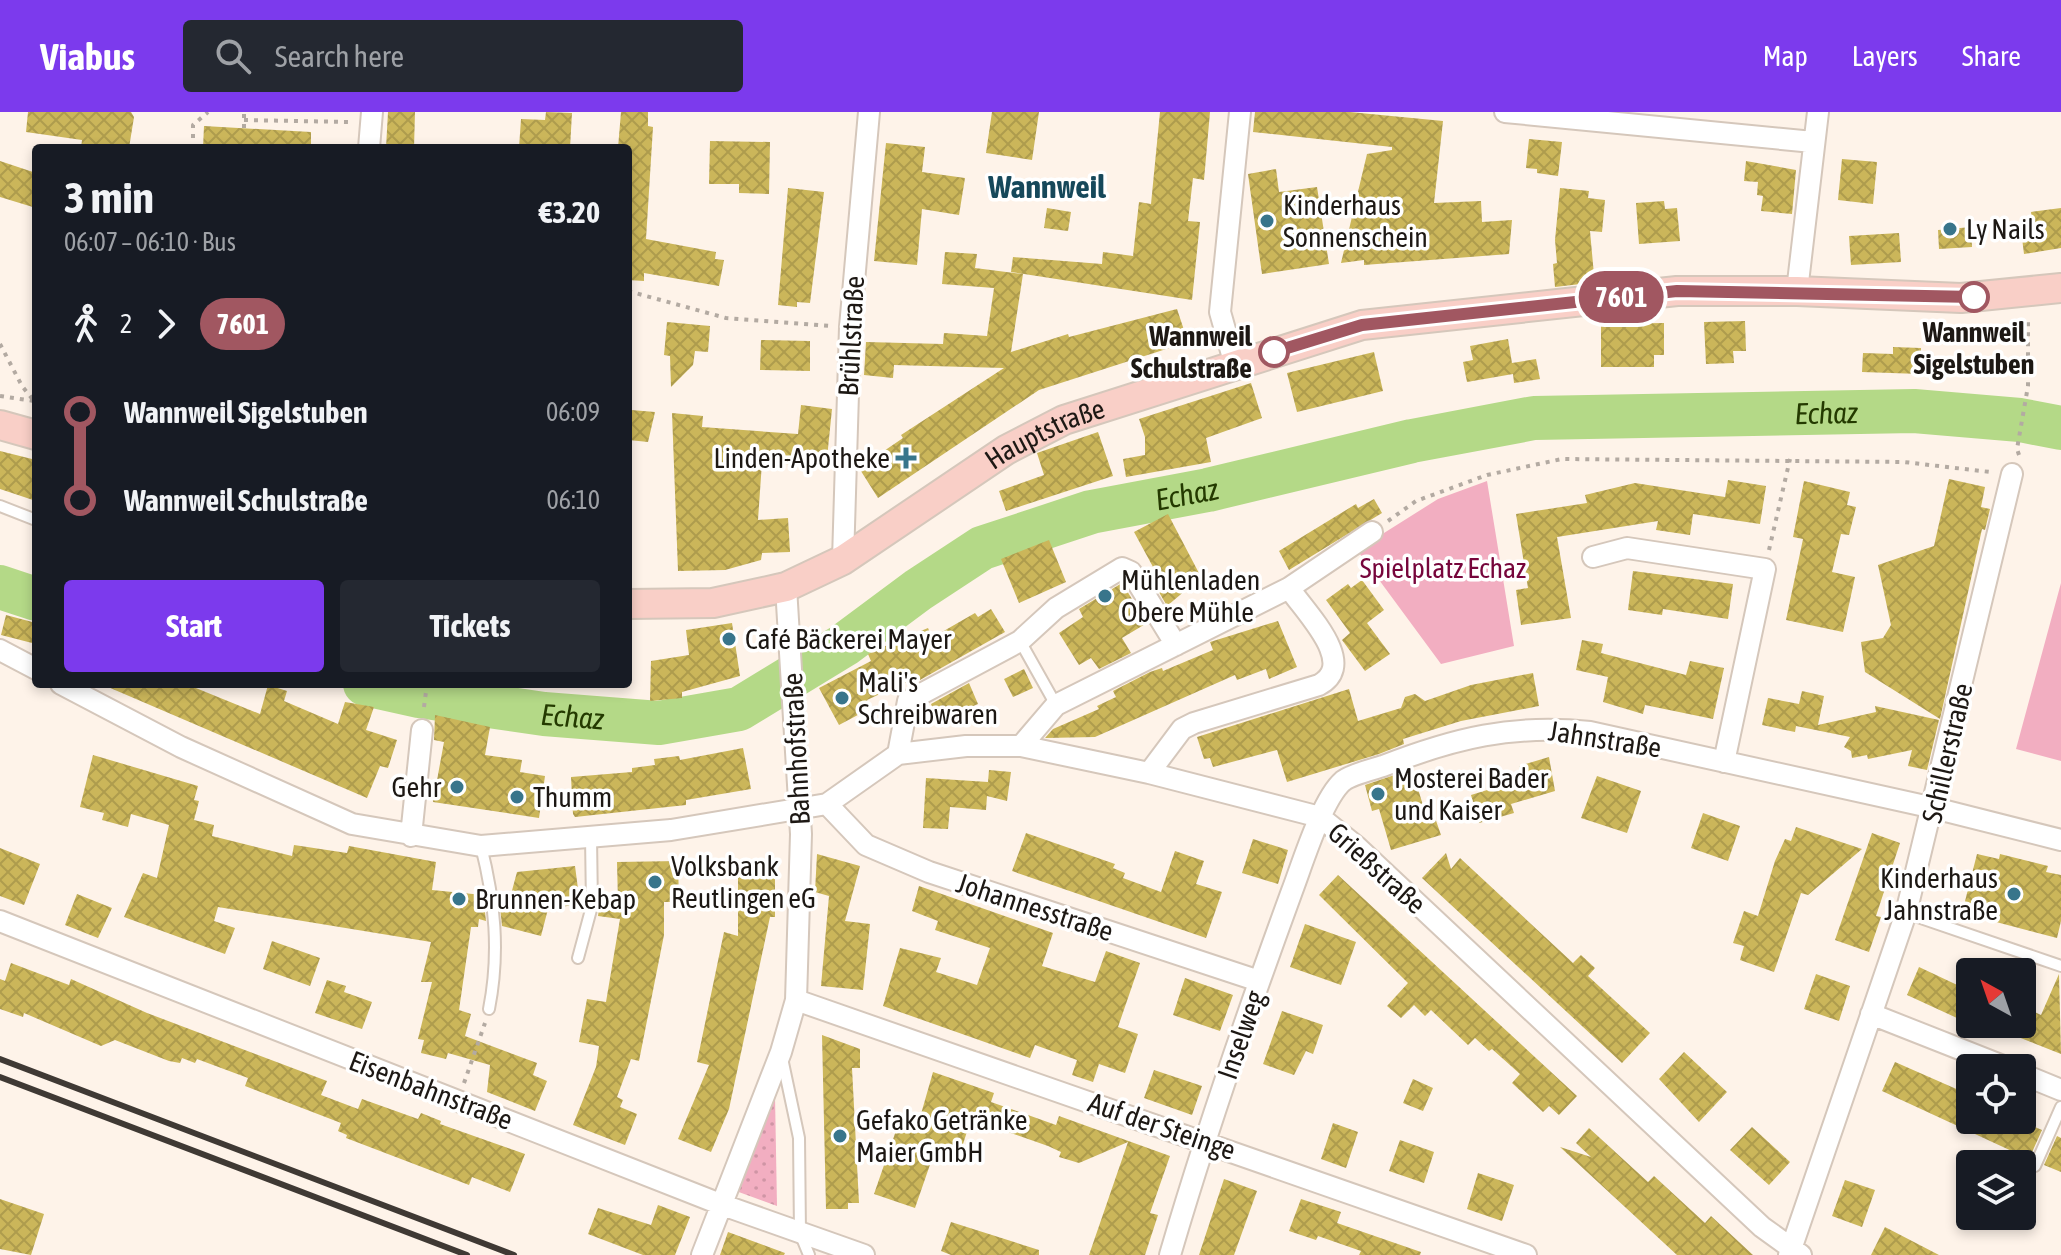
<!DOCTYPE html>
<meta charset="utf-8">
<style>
:root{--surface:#171b24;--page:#242831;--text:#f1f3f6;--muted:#9ea1a6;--accent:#7c3aed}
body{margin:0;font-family:"Asap Condensed",sans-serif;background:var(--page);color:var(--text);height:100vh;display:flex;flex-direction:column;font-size:30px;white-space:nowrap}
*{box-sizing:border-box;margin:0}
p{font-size:26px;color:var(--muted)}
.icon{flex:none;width:44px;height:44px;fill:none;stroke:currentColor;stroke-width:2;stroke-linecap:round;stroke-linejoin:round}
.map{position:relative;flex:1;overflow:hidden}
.side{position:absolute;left:32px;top:32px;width:600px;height:544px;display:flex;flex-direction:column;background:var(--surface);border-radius:8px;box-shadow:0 4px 12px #0003}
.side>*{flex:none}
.badge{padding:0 16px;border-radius:26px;font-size:28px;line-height:52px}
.needle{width:52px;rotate:320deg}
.tools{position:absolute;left:1956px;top:846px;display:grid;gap:16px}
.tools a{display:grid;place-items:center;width:80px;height:80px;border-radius:8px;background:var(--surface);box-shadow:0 4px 12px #0003;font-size:40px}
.map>.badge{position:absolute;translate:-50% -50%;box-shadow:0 0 0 4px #fff}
.legs{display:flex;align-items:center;gap:12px;height:88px;padding:0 32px;font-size:26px}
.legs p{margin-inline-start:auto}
.headline{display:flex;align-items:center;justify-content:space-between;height:136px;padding:0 32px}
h1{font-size:44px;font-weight:700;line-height:60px}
.primary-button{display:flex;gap:16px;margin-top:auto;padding:16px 32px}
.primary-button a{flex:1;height:92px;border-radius:8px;background:var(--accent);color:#fff;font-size:32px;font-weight:700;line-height:92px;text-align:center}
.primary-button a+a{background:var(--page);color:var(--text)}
ul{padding:0 32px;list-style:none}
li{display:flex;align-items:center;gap:28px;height:88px;font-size:30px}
li i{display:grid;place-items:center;width:12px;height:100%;margin:0 10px;background:currentColor}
li i::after{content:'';width:20px;height:20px;margin:-10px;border:6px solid;border-radius:50%;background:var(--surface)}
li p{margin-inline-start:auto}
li:first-child i{background:linear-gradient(#0000 50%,currentColor 0)}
li:last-child i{background:linear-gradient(currentColor 50%,#0000 0)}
header{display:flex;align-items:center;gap:48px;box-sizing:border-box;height:112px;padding:0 40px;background:var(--accent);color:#fff}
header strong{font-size:38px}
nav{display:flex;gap:44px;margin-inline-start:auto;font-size:28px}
.search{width:560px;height:72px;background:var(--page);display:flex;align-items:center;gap:20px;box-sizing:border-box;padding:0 28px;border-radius:8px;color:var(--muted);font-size:30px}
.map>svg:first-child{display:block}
.grass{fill:url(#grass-dots)}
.park{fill:#f2aec1}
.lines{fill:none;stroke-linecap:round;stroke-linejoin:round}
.river{stroke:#b4d987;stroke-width:44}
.building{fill:url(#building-cross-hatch)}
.lane-casing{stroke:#d5c7bb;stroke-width:14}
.street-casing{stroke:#d5c7bb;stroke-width:24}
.secondary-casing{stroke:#d5c7bb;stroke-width:32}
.path{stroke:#b3aaa2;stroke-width:4;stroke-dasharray:4 6;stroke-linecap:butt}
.lane{stroke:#fff;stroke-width:10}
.street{stroke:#fff;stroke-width:20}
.secondary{stroke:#f9cfc7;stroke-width:28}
.rail{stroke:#3f3934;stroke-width:6}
.line-1-casing{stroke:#fff;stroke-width:18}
.line-1{stroke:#a15761;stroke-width:12}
.poi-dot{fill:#38758b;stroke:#fff;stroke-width:3}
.stop-1-dot{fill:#fff;stroke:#a15761;stroke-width:4}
.labels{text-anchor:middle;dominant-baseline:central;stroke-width:7;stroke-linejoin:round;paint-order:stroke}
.poi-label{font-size:28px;fill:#1d1814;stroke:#fff;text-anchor:start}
.stop-label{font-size:28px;font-weight:bold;fill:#1d1814;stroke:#fff}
.street-label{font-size:28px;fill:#1d1814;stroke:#fff}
.park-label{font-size:28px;fill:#76053b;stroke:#fff}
.water-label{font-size:30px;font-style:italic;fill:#243a00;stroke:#fff}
.quarter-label{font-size:32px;font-weight:bold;fill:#16485a;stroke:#fff}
</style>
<header>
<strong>Viabus</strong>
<div class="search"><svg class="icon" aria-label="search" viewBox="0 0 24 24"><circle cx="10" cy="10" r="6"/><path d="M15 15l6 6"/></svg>Search here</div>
<nav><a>Map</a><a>Layers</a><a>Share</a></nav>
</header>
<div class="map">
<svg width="2061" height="1143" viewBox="0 0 2061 1143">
<defs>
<pattern id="grass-dots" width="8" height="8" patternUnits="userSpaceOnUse" patternTransform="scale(2)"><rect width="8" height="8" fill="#f2aec1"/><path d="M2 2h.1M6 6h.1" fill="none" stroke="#cf95a5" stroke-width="1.8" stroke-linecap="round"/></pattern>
<pattern id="building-cross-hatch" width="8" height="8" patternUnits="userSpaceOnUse" patternTransform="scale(2)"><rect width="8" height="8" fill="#cbb65a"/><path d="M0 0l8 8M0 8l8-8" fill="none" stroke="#ae9c4d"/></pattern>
</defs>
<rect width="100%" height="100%" fill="#fef3e9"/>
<path class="grass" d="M775,984L777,1094L736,1079Z"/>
<path class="park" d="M1487,369L1514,534L1441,552L1357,438L1438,387Z
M2061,471V649L2016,637Z"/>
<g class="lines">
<g class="river">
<path d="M0,475L36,487"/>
<path id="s1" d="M365,572L419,584L544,602L659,611L739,597L844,533L918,478L982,436L1091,400L1208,378L1412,329L1534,306L1914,299L2020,308L2061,316"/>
</g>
</g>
<path class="building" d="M28,0H131L134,5L129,36L108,32L107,36H81L82,28L26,20Z
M388,0H415L414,36H386Z
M546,0L572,1L570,36H519L521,7L545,8Z
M621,0H648V14L653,15L646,127L716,140L715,147L724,148L719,174L644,161V169L628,168V36H618Z
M992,0H1039L1032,48L986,41Z
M1160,0H1210L1204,68L1193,66L1188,109L1200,110L1192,188L1011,160L1013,145L1102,152L1103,140L1133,144L1139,90L1151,92Z
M1255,0H1350L1443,9L1434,91L1481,89L1482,110L1512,108L1509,142L1364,153V148L1341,151L1367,42L1392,38V35L1253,20Z
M204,14L311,20V36H203Z
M1529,27L1562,30L1558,64L1537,61V57L1526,56Z
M710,29L770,30L769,82L739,81V72H709Z
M886,31L925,35L922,60L965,66L959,103L922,97L917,153L874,149Z
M1842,47L1877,50L1873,92L1838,88Z
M0,49L36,61V96L0,85Z
M1746,49L1796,58L1792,102L1761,99L1763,84L1757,83L1758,70L1744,69Z
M1276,57L1279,80L1317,75L1329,152L1262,162L1248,62Z
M788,76L824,80L810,191L797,190V195L778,193Z
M1560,76L1589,79L1588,86L1605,88L1602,120L1590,119L1594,163L1588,164L1589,171L1555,175L1553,152L1557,151L1555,128Z
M1664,89L1665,97L1677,96L1680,129L1639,132L1636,91Z
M1047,96L1071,100L1068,119L1044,116Z
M2061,96V136L2024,142L2020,110L2032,108L2031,100Z
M1971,115L1972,135L1939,137L1938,118Z
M1899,121L1901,150L1851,153L1849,124Z
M945,140L977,142L975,156L1023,162L1011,240L1068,222L1069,225L1177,197L1188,230L1039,278L878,386L859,356L903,326L901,323L1004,256L894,253L893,266L864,263L866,230L943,232L944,221L987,224L994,176L942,172Z
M1745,209L1746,239H1733L1734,251L1706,252L1704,210Z
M667,210L710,214L708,240L695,239L693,253L671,275L670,244L664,243Z
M1664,211V243H1654V255H1601V212Z
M1508,227L1512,251L1536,247L1540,267L1514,271L1513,262L1467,270L1463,250L1473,248L1470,234Z
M761,228L810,229V259L760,258Z
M1893,235L1921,236L1920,262L1862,260L1863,241L1893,242Z
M1374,240L1383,279L1297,300L1287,261Z
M1251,271L1262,306L1206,326L1211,350L1126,365L1123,347L1145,343V325L1139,307Z
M801,293L832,297L826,356L762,350L758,408L788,406L790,440L762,441L761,448L725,458L678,459L672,301L703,304L702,315L798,322Z
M631,298L655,300L648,330L629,328Z
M1098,320L1113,364L1006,399L999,379L1044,363L1037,341Z
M0,339L36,348V389L0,377Z
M1949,367L1985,375L1981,395L1990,397L1985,418L1982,417L1940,607L1865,560L1861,530L1883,526L1891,513L1878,453L1934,434Z
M1728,368L1766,374L1760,412L1693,402L1690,423L1656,418L1658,409L1557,425L1571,506L1521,513L1516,478L1528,476L1516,402L1587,391L1585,383L1635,371L1725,385Z
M1804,369L1850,380L1847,393L1856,395L1849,423L1841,422L1832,460L1855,465L1843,520L1786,508L1803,427L1793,425Z
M1374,387L1382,401L1289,458L1279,439L1356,392L1358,396Z
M1168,402L1201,465L1167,494L1156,475L1165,477L1134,420Z
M1049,428L1066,470L1019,491L1001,447Z
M1633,459L1733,472L1728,507L1663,497L1662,503L1628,498Z
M1362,468L1384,498L1367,511L1390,542L1365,559L1342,528L1350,521L1326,488L1348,472L1351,476Z
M1122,471L1147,511L1122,526L1131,541L1099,557L1091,546L1079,553L1059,521L1083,505L1079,497Z
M991,497L1005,520L920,568L919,564L867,588L871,596L839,613L819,576L871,549L868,542L892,531L928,516L931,523L942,520L975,501L978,505Z
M6,503L36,511V532L1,523Z
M1278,509L1297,555L1269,567L1266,557L1237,568L1235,563L1095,625L1045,626L1053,617L1099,597L1097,594L1116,585L1113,579L1150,560L1162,556L1163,559L1213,538L1210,530Z
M732,511L740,564L682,580V586L650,589L651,549L689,543L686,518Z
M1582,528L1603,532L1601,541L1686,563L1690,549L1724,556L1713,607L1645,593L1643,602L1603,590L1608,565L1576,558Z
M1024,557L1033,576L1013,585L1004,567Z
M1533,561L1539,594L1461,609L1403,627L1404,632L1379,642L1287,670L1277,638L1213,655L1210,646L1204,647L1197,625L1349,577L1358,609L1401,596L1405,585L1415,582L1425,589L1471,573Z
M969,571L978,592L938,609L931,592Z
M101,572H186L260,602L268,573L287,579L284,589L338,612L345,590L374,595L366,618L397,628L388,656L380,654L367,686Z
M1802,579L1824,584L1818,613L1876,600L1875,594L1939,608L1927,658L1908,654L1912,638L1868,647L1867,643L1852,646L1851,639L1844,635L1850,625L1796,614L1795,620L1762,613L1768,586L1799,592Z
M435,603L490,615L485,643L522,648L520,660L545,664L539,706L433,690L444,630L434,628Z
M743,636L751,677L686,688V693L575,705L573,702L571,665L632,660V656L655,653L654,647L679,644L680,648Z
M93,643L198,674L194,688L199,689L194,708L214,713L212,724L292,744L294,733L347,741L349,734L436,750L432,778L483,783L486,809L479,807L478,815H471L459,898L471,902L465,924L537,951L533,963L547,969L535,999L487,980L490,953L448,941L446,947L421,941L424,928L418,927L432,870H421L431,830L218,795L214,809L235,816L225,842L124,805L143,761L157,766L169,713L131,702L128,715L102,708L104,701L80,695Z
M1549,645L1555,679L1511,692L1514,701L1479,711L1471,683L1523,667L1519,654Z
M1412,657L1425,700L1432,697L1441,723L1391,738L1379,697L1372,699L1365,673Z
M989,658L1011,660L1007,689L987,684L986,698L950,695L948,717L923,716L926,666L988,670Z
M1597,664L1641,679L1627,721L1581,706Z
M1703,701L1740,714L1728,749L1691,736Z
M1796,715L1862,737L1808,783L1801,781L1774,860L1740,848L1744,834L1733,831L1744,799L1758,804L1775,749L1785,727L1791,729Z
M1026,721L1115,752L1113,756L1125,761L1123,766L1161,780L1175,739L1204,749L1196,772L1222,780L1206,826L1012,759Z
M1872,721L1900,731L1876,804L1881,805L1869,840L1835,828Z
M1253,727L1288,738L1278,772L1242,761Z
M0,736L40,752L24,793L0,784Z
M1446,741L1451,757L1460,746L1573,851L1581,843L1595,856L1588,864L1650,921L1622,951L1422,766Z
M817,742L860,754L845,809L870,812L863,878L821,874L829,784L815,780Z
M1977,742L1999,747L2000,742L2048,754L2046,760L2061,763V809L2057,826L1962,801Z
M678,749L679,790H664V823L639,949L631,947L617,985L623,988L620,995L637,1002L625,1033L573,1013L596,955L599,934L579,930L587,887L606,890L620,807L598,804L600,790H618L617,750Z
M738,753H775V805H770L729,997L711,1040L678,1027L709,953L697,950L724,820L738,824Z
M575,754L580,792L584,790L582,801L580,792L548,797L541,824L502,814L499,785L510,786L517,760Z
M1338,763L1577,984L1559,1003L1549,994L1543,1000L1512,971L1520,962L1492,937L1489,939L1475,926L1468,933L1431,898L1425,904L1414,893L1401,906L1387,894L1408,871L1319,783Z
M919,774L1053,821L1042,854L1095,870L1106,839L1140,851L1118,915L1138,922L1125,961L1099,952L1093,970L1072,963L1077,948L1035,933L1030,946L883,894L900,836L941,846L936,860L977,873L990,836L935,818L938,809L912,799Z
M77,782L112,796L98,826L65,813Z
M1305,812L1356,830L1341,873L1290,855Z
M272,829L320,846L310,874L263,857Z
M11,851L69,873L71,867L147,901L327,969L321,983L358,997L362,987L418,1007L421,1001L441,1009L440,1012L525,1042L510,1080L472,1065L469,1073L346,1026L347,1023L338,1019L341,1011L245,974L248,966L197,947L195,951L182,946L180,951L169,949L115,928L101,934L24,901L23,905L0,897V867L5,869Z
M1919,855L1970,879V912L1907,883Z
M1816,862L1850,874L1839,909L1804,897Z
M2059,862L2061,942L1985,912H2022V894L2041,903Z
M1185,866L1233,883L1220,919L1173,903Z
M327,868L346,874L344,880L372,890L362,917L315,901Z
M1282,899L1323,913L1313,942L1306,939L1294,963L1263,952Z
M822,923L860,937V956H852L859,1091H848V1097H826Z
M1684,940L1727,980L1699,1010L1659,967Z
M1895,950L1970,983V1008H2019L2042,1018L2029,1047L1882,979Z
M1154,958L1202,974L1192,1003L1144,986Z
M933,960L994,981L991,990L1056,1013L1059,1004L1170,1044L1150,1101L1158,1103L1145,1143H1089L1128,1030L1079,1051L1059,1045L1061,1040L1048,1034L971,1007L957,1051L933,1044L915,1096L874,1082L899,1010L917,1016Z
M1413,967L1433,976L1423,999L1403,991Z
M1333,1011L1358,1020L1346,1056L1321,1047Z
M1752,1015L1790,1050L1769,1073L1730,1038Z
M1589,1016L1648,1070L1654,1064L1705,1111L1711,1104L1753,1143H1677L1560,1035L1591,1045L1576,1031Z
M2057,1024L2061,1026V1060L2044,1053Z
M1400,1028L1434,1040L1424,1071L1389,1059Z
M1478,1061L1514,1073L1502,1109L1467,1097Z
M1224,1067L1257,1079L1234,1143H1199Z
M1845,1068L1875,1078L1862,1115L1832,1104Z
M0,1087L44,1102L31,1143L0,1137Z
M1301,1087L1341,1100L1337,1111L1421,1140L1420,1143H1359L1361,1139L1318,1124L1316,1128L1289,1119Z
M658,1093L690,1105L675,1143H643L588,1122L598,1096L651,1113Z
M951,1110L1039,1138V1143H951L941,1139Z
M1885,1115L1939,1143H1871Z
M728,1120L785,1141L784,1143H720Z"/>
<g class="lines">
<defs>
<path id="lane" d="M0,394L36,408
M1020,529L1056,593
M481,734C495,789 500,841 489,897
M1906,801L2061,854
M578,846L592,794L591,725
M782,946L799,1026L800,1121L809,1143
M2035,1054L2061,995"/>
<path id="street" d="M1505,0L1813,30
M369,36L372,0
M1797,179L1818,0
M1235,253L1220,200L1240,0
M1593,445L1627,436L1765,457L1724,650
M843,448L850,215L869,0
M0,538L36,557
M61,572L181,635L352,712L481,734L671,718L827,692L898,642L966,634H1021L1149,661L1320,705L1356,734L1762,1115L1801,1143
M1021,634L1056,593L1289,476L1372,420
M898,642L908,589L1020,529L1056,496L1122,456L1131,460L1176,533
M1149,661L1182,617L1194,611L1319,573C1359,552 1305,500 1289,476
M827,692L866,733L929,760L1259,869
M411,724L422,618
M0,809L720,1092L864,1143
M796,888L1526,1143
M1871,902L2008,956
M2022,962L2061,978
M702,1143L781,940L796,888L801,722L786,475
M1170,1143C1206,1020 1248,899 1292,779C1302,753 1322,687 1343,669C1352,662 1371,658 1383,654C1455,626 1512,612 1590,620L1934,696L2061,728
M1789,1143L1906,801L2012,362"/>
<g id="secondary">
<path d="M0,313L36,323"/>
<path id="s2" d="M628,492L713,491L786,475L843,448L1006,338L1064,308L1362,213L1677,179H1797L1961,186L2061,176"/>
</g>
</defs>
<use href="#lane" class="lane-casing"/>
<use href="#street" class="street-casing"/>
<use href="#secondary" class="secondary-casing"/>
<path class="path" d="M244,8L350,10
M244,16V0
M193,36V13L208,0
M628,179L726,206L830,214
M0,232L22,274L34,289
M0,284L34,289
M2019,343L2017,337L2028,274V205
M1388,409L1416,389L1487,363L1562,347L1904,350L1990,360
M1769,438L1790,347
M424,595L427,572
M464,971L485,911"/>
<use href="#lane" class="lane"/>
<use href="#street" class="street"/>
<use href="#secondary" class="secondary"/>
<path class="rail" d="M0,947L514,1143
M0,965L467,1143"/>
</g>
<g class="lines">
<defs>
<path id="line-1" d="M1274,240L1362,213L1677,179L1974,185"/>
</defs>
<use href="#line-1" class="line-1-casing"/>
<use href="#line-1" class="line-1"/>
</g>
<g class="poi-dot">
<circle cx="1267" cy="109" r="8"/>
<circle cx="1950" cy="117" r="8"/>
<path d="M902 334h8v8h8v8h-8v8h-8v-8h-8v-8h8z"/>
<circle cx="1105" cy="484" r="8"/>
<circle cx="729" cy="527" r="8"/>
<circle cx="842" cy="586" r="8"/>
<circle cx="457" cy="675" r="8"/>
<circle cx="1378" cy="682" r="8"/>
<circle cx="517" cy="685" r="8"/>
<circle cx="655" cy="770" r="8"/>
<circle cx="2014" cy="782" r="8"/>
<circle cx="459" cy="787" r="8"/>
<circle cx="840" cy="1024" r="8"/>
</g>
<g class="stop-1-dot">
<circle cx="1974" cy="185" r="14"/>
<circle cx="1274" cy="240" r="14"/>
</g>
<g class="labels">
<g class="poi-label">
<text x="1283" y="93">Kinderhaus<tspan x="1283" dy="32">Sonnenschein</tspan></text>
<text x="1966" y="117">Ly Nails</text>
<text x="890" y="346" text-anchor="end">Linden-Apotheke</text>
<text x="1121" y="468">Mühlenladen<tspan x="1121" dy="32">Obere Mühle</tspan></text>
<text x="745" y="527">Café Bäckerei Mayer</text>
<text x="858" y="570">Mali's<tspan x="858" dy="32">Schreibwaren</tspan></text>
<text x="1394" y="666">Mosterei Bader<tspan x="1394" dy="32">und Kaiser</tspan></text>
<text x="441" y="675" text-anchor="end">Gehr</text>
<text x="533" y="685">Thumm</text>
<text x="671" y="754">Volksbank<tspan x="671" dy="32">Reutlingen eG</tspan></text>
<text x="1998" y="766" text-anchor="end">Kinderhaus<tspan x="1998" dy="32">Jahnstraße</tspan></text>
<text x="475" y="787">Brunnen-Kebap</text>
<text x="856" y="1008">Gefako Getränke<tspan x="856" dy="32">Maier GmbH</tspan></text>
</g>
<g class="stop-label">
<text x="1974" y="220">Wannweil<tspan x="1974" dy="32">Sigelstuben</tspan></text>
<text x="1252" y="224" text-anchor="end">Wannweil<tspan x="1252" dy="32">Schulstraße</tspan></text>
</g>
<g class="street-label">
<text transform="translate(851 224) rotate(-87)">Brühlstraße</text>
<text stroke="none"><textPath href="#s2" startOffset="462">Hauptstraße</textPath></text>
<text transform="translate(1605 627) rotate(9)">Jahnstraße</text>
<text transform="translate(796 637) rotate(-93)">Bahnhofstraße</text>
<text transform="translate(1947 641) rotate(-77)">Schillerstraße</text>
<text transform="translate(1377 756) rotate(42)">Grießstraße</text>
<text transform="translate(1035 795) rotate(18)">Johannesstraße</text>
<text transform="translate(1241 923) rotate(-71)">Inselweg</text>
<text transform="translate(431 978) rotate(21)">Eisenbahnstraße</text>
<text transform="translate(1162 1014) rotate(19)">Auf der Steinge</text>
</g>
<g class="park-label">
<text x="1443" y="456">Spielplatz Echaz</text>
</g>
<g class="water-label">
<text stroke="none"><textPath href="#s1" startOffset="1530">Echaz</textPath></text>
<text stroke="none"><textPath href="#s1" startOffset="882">Echaz</textPath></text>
<text stroke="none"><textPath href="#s1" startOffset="210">Echaz</textPath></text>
</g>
<g class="quarter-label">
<text x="1047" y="74">Wannweil</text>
</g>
</g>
</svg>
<div class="tools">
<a><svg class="needle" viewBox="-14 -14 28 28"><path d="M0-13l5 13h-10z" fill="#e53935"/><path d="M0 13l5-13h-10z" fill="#9ea1a6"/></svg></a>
<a><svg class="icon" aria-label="locate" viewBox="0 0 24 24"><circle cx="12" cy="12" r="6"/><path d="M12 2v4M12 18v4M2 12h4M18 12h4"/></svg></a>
<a><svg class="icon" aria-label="layers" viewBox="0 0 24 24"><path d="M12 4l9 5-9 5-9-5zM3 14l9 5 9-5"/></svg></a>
</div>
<b class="badge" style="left:1621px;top:185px;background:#a15761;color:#fff">7601</b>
<section class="side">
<div class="headline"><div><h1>3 min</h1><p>06:07 – 06:10 · Bus</p></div><b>€3.20</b></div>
<div class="legs"><svg class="icon" aria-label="walk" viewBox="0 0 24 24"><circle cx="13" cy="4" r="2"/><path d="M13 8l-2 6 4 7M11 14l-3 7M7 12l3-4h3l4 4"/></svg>2<svg class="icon" aria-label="forward" viewBox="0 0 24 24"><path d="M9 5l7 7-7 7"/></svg><b class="badge" style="background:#a15761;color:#fff">7601</b></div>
<ul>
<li><i style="color:#a15761"></i><b>Wannweil Sigelstuben</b><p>06:09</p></li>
<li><i style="color:#a15761"></i><b>Wannweil Schulstraße</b><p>06:10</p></li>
</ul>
<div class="primary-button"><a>Start</a><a>Tickets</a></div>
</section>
</div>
